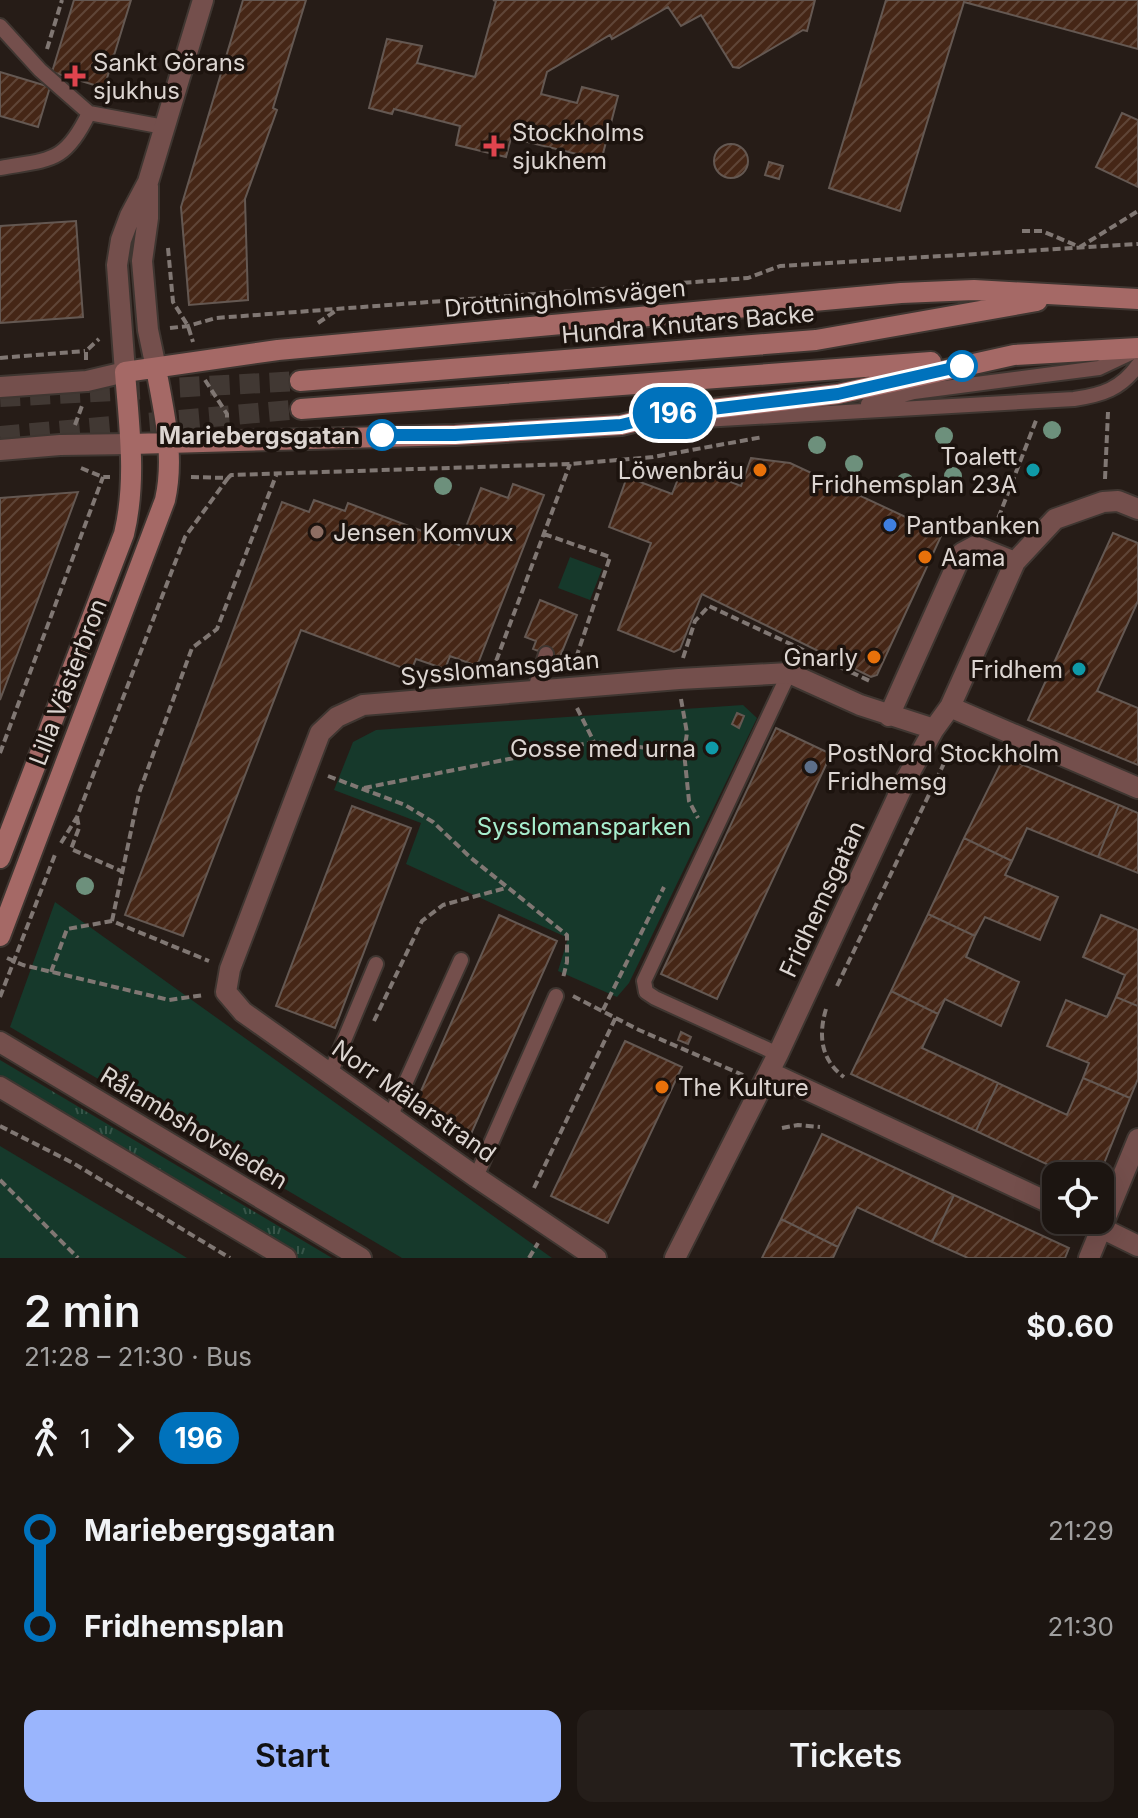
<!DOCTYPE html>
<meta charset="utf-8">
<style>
:root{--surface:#1c1511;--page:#251e1a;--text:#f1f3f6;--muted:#a09f9f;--line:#3a3431;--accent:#9ab5fd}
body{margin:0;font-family:Inter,sans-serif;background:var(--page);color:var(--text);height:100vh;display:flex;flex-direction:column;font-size:30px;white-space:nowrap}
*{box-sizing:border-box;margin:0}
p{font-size:26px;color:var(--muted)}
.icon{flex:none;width:44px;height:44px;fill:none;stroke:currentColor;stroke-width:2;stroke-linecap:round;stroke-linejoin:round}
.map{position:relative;height:1258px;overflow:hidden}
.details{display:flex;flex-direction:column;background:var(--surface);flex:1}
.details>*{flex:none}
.badge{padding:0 16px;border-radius:26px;font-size:28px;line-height:52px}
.buttons{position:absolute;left:1042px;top:1162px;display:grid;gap:16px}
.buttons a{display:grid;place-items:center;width:72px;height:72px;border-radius:16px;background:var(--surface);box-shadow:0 8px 32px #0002,0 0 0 2px var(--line);font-size:40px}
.map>.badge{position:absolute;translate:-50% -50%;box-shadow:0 0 0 4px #fff}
.legs{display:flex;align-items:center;gap:12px;height:88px;padding:0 24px;font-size:26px}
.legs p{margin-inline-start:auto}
.head{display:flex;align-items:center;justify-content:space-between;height:136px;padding:0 24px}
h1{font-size:44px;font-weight:600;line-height:60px}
.cta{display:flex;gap:16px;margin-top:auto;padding:16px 24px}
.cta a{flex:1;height:92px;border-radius:16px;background:var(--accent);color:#111;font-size:32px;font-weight:600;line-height:92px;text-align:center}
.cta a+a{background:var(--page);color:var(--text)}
ul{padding:0 24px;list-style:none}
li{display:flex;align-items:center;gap:28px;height:96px;font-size:30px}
li i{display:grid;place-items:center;width:12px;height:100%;margin:0 10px;background:currentColor}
li i::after{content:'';width:20px;height:20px;margin:-10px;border:6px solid;border-radius:50%;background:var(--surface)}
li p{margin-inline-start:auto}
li:first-child i{background:linear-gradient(#0000 50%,currentColor 0)}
li:last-child i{background:linear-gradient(currentColor 50%,#0000 0)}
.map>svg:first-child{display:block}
.grass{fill:url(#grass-tufts)}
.park{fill:#16392b}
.building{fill:url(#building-hatch);stroke:#645852;stroke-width:2}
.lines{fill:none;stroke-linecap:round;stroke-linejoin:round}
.secondary-tunnel{stroke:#413833;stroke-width:20;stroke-dasharray:20 10;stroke-linecap:butt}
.service-casing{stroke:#3f3631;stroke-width:18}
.minor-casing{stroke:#3f3631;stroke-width:24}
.tertiary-casing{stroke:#3f3631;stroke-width:24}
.secondary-casing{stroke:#3f3631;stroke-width:24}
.path{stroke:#807773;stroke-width:4;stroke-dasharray:8 4;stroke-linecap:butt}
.service{stroke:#744f4c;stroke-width:14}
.minor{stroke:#744f4c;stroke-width:20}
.tertiary{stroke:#744f4c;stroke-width:20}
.secondary{stroke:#a56966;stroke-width:20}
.path-bridge{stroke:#807773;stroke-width:4;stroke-dasharray:8 4;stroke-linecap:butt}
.tree{fill:#6d907c}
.line-1-casing{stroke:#fff;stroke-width:18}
.line-1{stroke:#0072bc;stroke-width:12}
.health-dot{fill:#e0444e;stroke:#1c130e;stroke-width:3}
.stop-1-dot{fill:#fff;stroke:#0072bc;stroke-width:4}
.food-dot{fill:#e8710a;stroke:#1c130e;stroke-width:3}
.culture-dot{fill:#0f9aa8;stroke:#1c130e;stroke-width:3}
.shop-dot{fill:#3f7fe0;stroke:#1c130e;stroke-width:3}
.education-dot{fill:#8d6e63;stroke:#1c130e;stroke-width:3}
.service-dot{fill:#5c6f8a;stroke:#1c130e;stroke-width:3}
.labels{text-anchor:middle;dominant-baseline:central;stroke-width:7;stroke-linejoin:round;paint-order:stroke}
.poi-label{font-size:24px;fill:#dcd5d1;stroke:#1c130e;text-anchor:start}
.street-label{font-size:24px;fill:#dcd5d1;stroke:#1c130e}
.stop-label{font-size:24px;font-weight:bold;fill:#dcd5d1;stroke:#1c130e;text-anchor:end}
.park-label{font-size:24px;fill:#a7eece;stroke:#1c130e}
</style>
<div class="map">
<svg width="1138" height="1258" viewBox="0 0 1138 1258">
<defs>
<pattern id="grass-tufts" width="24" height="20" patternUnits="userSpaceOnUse" patternTransform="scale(2)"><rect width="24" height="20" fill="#16392b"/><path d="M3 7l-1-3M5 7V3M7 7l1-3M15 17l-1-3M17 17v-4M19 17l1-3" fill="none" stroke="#375549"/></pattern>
<pattern id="building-hatch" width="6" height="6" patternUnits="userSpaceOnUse" patternTransform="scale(2)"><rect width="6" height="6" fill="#452616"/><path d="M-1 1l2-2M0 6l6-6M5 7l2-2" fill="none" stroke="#5f4537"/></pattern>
</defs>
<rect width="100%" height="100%" fill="#261c17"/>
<path class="grass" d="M0,1060L332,1258H298L0,1080Z"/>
<path class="park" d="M570,557L602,569L590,600L558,588Z
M743,705L757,718L629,983L617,997L558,971L568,938L406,864L421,823L334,790L353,742L376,730Z
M55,902L552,1258H402L10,1027Z
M0,1146L174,1250L187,1258H0Z"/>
<path class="building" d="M74,0H131L104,88L52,72Z
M243,0H306L273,108L277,110L245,199L248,300L189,305L181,207Z
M493,0H815L807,31L803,30L739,68L733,67L701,15L681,26L668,7L612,39L610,35L547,72L541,94L577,103L582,87L618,96L600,165L576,160L577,154L511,138L506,157L456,145L460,126L394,109L392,114L369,108L387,39L422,46L417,63L475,77L496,1Z
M886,0H1138V49L964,2L900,211L829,188Z
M0,72L50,87L38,127L0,116Z
M1122,113L1138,120V187L1096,167Z
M714 161a17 17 0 1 1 34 0a17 17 0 1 1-34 0Z
M769,162L783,166L779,179L765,175Z
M76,221L83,317L0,323V226Z
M751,458L790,463L942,534L877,675L871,677L702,594L680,649L674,652L618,630L651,543L609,527L627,477L672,494L684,464L741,486Z
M513,484L544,495L477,666L450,656L445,669L416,659L411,671L301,630L183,936L125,915L282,502L309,512L314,500L345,511L348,503L459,545L481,488L508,498Z
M78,492L34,610L0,700V498Z
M1113,533L1138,543V601L1097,691L1138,708V765L1028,720Z
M540,600L577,615L559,659L533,649L536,641L525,637Z
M737,713L744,716L739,728L732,724Z
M776,728L831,754L717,999L661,974Z
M1004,757L1119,805L1098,857L1027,828L1012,861L964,838Z
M1119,805L1138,813V873L1098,857Z
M352,806L411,828L335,1028L276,1006Z
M964,838L1012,861L1005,875L1058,897L1040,940L985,917L975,936L928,914Z
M928,914L975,936L966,957L1019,982L1001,1026L945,999L938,1014L891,991Z
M499,915L557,941L471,1134L413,1109Z
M1101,915L1138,930V1006L1116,997L1125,975L1083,957Z
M891,991L938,1014L922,1048L998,1083L976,1131L851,1074Z
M1116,997L1138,1006V1079L1130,1098L1083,1078L1089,1063L1047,1046L1066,1000L1107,1017Z
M681,1032L691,1037L688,1044L678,1040Z
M625,1041L682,1067L608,1223L551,1196Z
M1083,1078L1130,1098L1099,1176H1072L976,1131L998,1083L1067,1115Z
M822,1134L954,1195L932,1242L857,1207L838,1247L781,1219Z
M954,1195L1069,1248L1065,1258H968L932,1242Z
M781,1219L838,1247L833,1258H762Z"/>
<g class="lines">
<path class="secondary-tunnel" d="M0,397L300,381
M0,436L301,409"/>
<defs>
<path id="service" d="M0,26L40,70L89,113
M0,168C51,159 65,163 89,113L164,127
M868,404L914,392L1099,368L1133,352
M686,421L1074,399C1102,395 1121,389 1138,365
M534,692L546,654
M778,1054L655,998L646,992L644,981L789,673
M330,1074L376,964
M390,1117L461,960
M476,1177L556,996"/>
<path id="minor" d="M148,186V218L142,261L148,330L156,368
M0,387L87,381L125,372L117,265L121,240L130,216L148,182L203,0
M0,450L60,445L131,444
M950,707L1138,788
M889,716L962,553L975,546L1015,562
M769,1072L1056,1206
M1085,1220L1138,1246
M596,1258L476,1177L243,1012L226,992L230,969L320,733L337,717L363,705L679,679L789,673L860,705L934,729
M675,1258L778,1054L905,781L934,729L950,707L1015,562L1055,519L1103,502L1118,501L1138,509
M1089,1258L1138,1139"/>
<path id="tertiary" d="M0,1042L361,1258
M0,1087L286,1258"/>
<path id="secondary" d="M300,381L816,340L1037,301
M301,409L931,362
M131,444L455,435L621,425L662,415L838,394L1014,355L1138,348
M0,858L124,534C137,480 129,426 125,372L278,350L901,293L974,290L1138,299
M0,936L165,500C175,455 164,413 156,368"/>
</defs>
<use href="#service" class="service-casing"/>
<use href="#minor" class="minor-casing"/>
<use href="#tertiary" class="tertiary-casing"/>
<use href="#secondary" class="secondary-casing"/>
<path class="path" d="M47,49L62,0
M1022,231H1042L1080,247L1138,211
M168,248L173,302L188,326L193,342
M318,323L337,310
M170,328L188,326L216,318L748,278L780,266L1138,244
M0,358L85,351
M86,360V351L99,339
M205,380L227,414V421
M75,425L83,403
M81,468L103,477H110
M191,477L228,478L231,475L570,464L653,457L763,437
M1105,479L1108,412
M994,529L1037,418
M544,534L610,557L573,667
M683,658L695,621L709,606L872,682
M492,672L570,464
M681,699L687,733L684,752L689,801L698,818
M577,708L594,742
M0,753L103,477
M328,776L405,805L433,822L471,858L567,935V962L563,978
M364,788L594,742L684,752
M77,817L79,828L71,849L121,871
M61,843L77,817L185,537L228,478
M112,921L139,793L192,648L217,629L277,473
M7,958L23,965L169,1000L204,995
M51,972L67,929L112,921L209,961
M837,986L949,753
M573,996L639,1030L743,1075
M826,1009C818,1036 821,1060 844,1077
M603,1010L664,887
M374,1021L422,921L443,905L506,888
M0,1126L73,1163L230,1258
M782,1128L798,1125L820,1127
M0,1180L78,1258
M534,1188L616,1017
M529,1258L538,1243"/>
<use href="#service" class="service"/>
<use href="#minor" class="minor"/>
<use href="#tertiary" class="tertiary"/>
<use href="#secondary" class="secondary"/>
<path class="path-bridge" d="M0,997L56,852"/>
</g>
<g class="tree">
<circle cx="1052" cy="430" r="9"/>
<circle cx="944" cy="436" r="9"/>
<circle cx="817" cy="445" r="9"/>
<circle cx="854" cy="464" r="9"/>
<circle cx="953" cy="476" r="9"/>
<circle cx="905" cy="482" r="9"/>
<circle cx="443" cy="486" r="9"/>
<circle cx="85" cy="886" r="9"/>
</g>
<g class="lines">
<defs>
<path id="line-1" d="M382,435H455L621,425L662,415L838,394L962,366"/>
</defs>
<use href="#line-1" class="line-1-casing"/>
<use href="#line-1" class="line-1"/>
</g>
<g class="health-dot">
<path d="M71 64h8v8h8v8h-8v8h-8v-8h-8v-8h8z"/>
<path d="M490 134h8v8h8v8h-8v8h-8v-8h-8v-8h8z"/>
</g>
<g class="stop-1-dot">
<circle cx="962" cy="366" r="14"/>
<circle cx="382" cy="435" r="14"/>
</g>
<g class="food-dot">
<circle cx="760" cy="470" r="8"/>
<circle cx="925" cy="557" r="8"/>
<circle cx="874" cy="657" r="8"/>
<circle cx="662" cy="1087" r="8"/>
</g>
<g class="culture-dot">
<circle cx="1033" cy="470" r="8"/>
<circle cx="1079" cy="669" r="8"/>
<circle cx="712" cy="748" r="8"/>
</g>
<circle class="shop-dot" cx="890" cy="525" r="8"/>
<circle class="education-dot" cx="317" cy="532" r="8"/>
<circle class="service-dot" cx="811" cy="767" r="8"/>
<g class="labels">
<g class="poi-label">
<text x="93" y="62">Sankt Görans<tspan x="93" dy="28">sjukhus</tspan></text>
<text x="512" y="132">Stockholms<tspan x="512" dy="28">sjukhem</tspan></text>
<text x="1017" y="456" text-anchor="end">Toalett<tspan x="1017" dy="28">Fridhemsplan 23A</tspan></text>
<text x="744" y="470" text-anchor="end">Löwenbräu</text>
<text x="906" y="525">Pantbanken</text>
<text x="333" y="532">Jensen Komvux</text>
<text x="941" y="557">Aama</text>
<text x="858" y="657" text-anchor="end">Gnarly</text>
<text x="1063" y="669" text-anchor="end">Fridhem</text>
<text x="696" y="748" text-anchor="end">Gosse med urna</text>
<text x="827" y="753">PostNord Stockholm<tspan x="827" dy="28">Fridhemsg</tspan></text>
<text x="678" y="1087">The Kulture</text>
</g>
<g class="street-label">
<text transform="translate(565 298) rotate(-5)">Drottningholmsvägen</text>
<text transform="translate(688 324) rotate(-5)">Hundra Knutars Backe</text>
<text transform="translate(500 668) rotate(-5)">Sysslomansgatan</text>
<text transform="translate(68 682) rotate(-69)">Lilla Västerbron</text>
<text transform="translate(822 899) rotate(-65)">Fridhemsgatan</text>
<text transform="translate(414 1101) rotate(35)">Norr Mälarstrand</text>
<text transform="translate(194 1128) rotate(31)">Rålambshovsleden</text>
</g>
<g class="stop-label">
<text x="360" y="435">Mariebergsgatan</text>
</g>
<g class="park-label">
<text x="584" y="826">Sysslomansparken</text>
</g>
</g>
</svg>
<div class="buttons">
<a><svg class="icon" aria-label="locate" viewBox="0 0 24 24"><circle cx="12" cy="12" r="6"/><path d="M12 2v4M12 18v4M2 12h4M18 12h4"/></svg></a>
</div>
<b class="badge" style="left:673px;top:413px;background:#0072bc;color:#fff">196</b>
</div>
<section class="details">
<div class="head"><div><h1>2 min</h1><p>21:28 – 21:30 · Bus</p></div><b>$0.60</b></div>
<div class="legs"><svg class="icon" aria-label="walk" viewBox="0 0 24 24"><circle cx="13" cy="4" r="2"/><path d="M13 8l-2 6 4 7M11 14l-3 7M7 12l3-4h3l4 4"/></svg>1<svg class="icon" aria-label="forward" viewBox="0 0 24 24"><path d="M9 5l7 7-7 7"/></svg><b class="badge" style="background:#0072bc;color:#fff">196</b></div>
<ul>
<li><i style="color:#0072bc"></i><b>Mariebergsgatan</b><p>21:29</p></li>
<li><i style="color:#0072bc"></i><b>Fridhemsplan</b><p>21:30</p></li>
</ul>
<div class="cta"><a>Start</a><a>Tickets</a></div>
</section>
